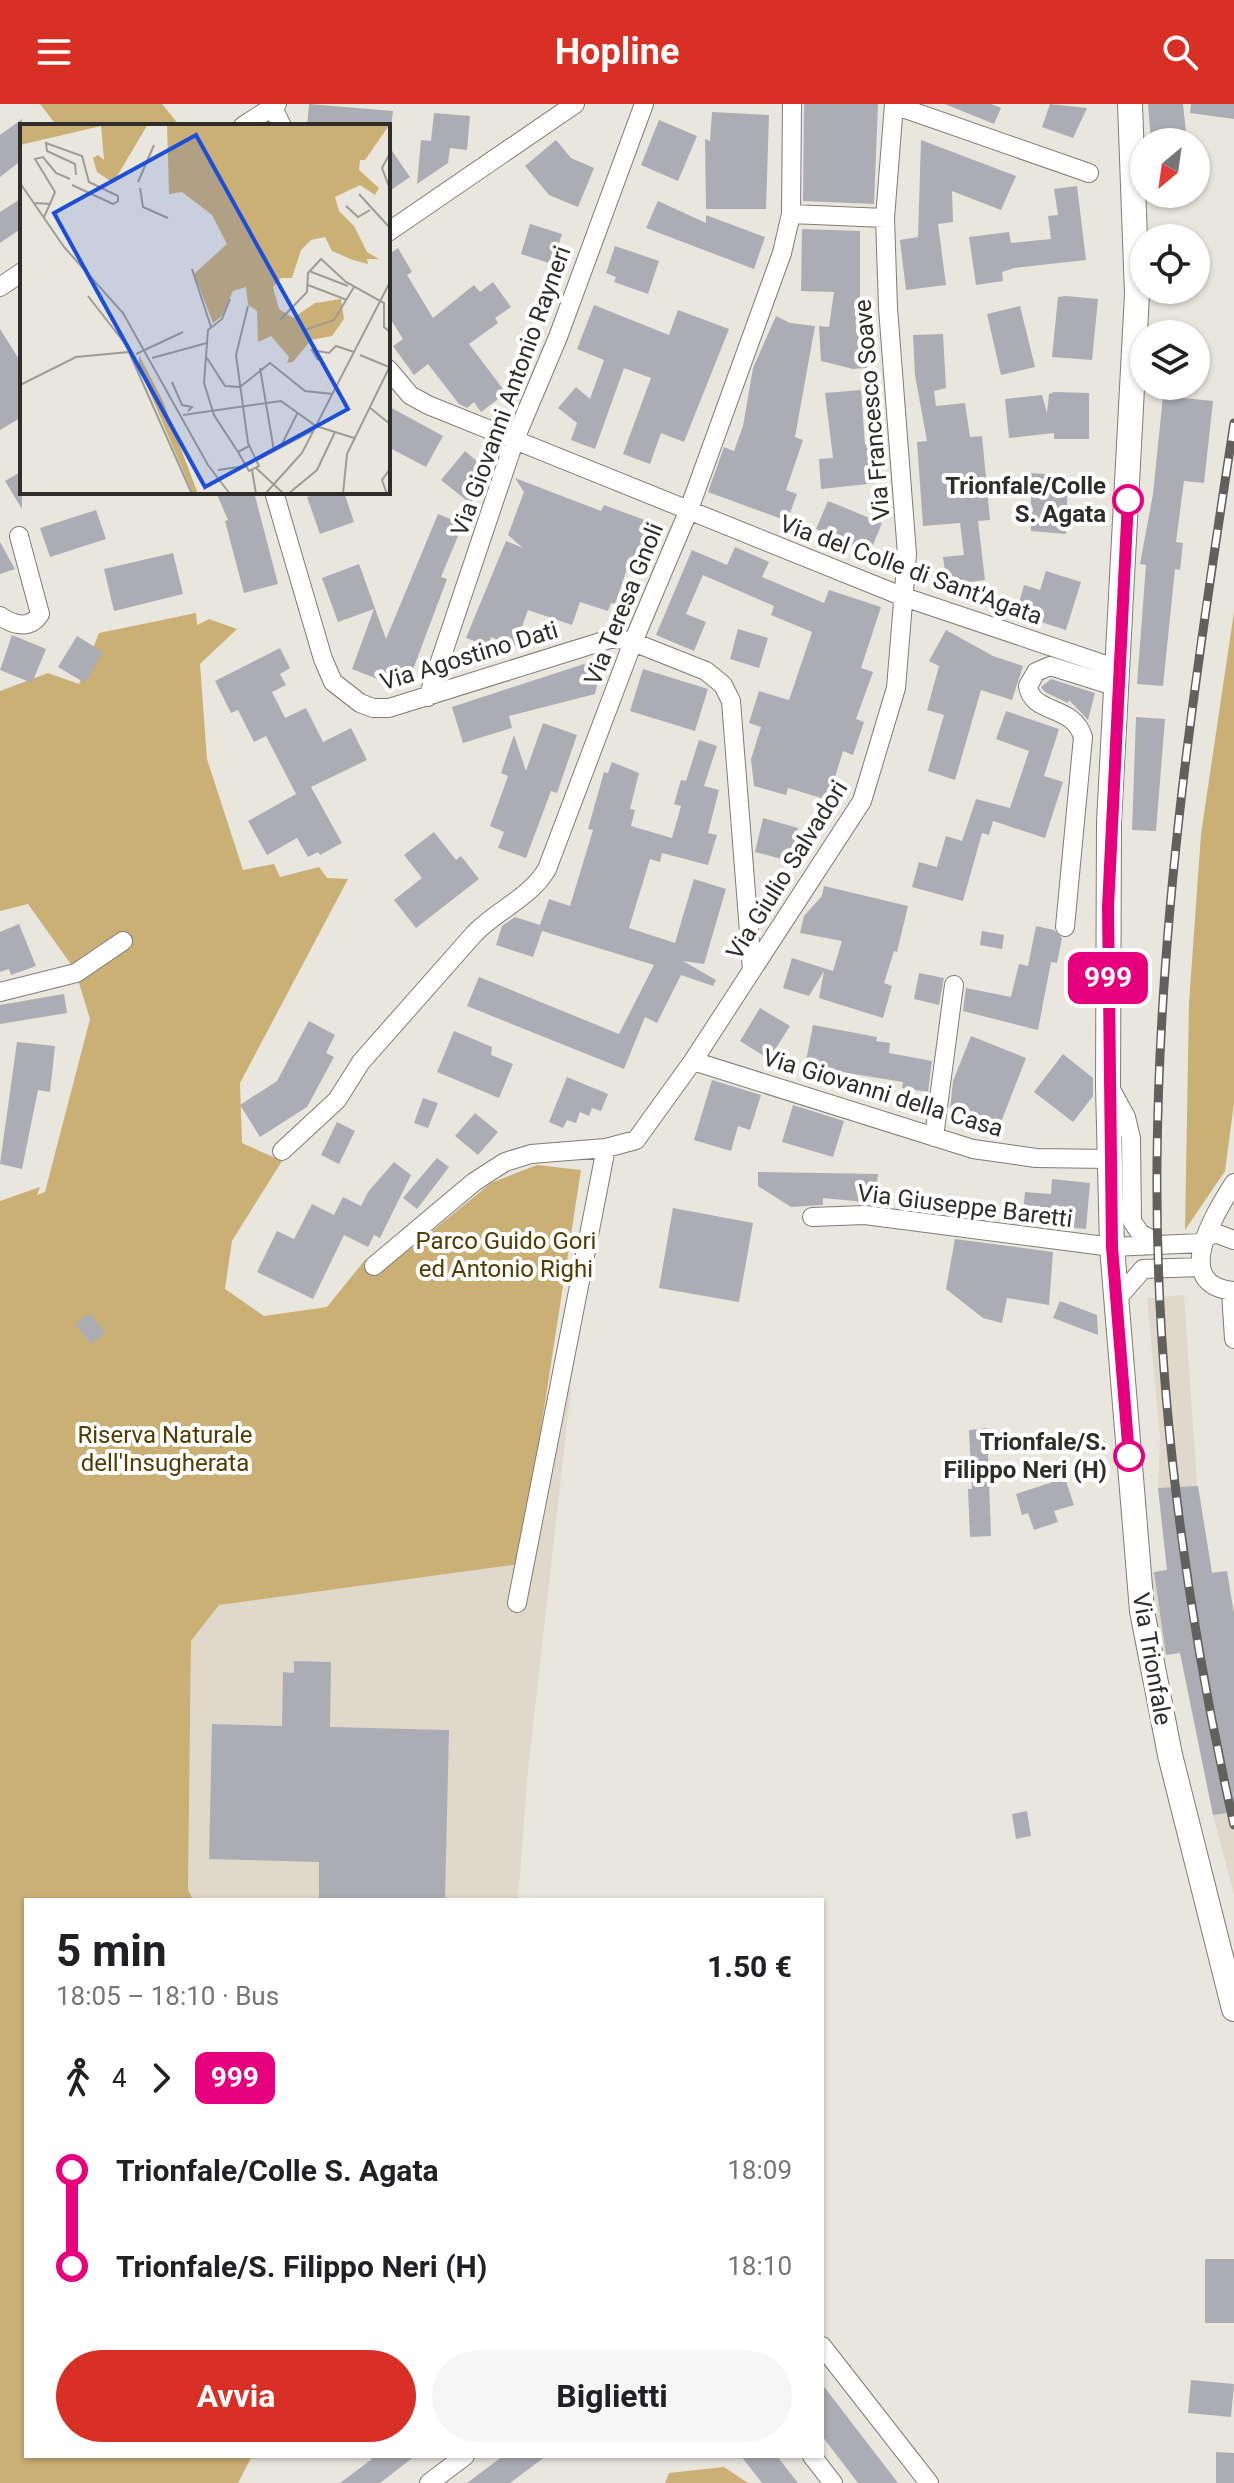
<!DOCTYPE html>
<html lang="it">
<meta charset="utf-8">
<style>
:root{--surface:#fff;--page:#f6f6f6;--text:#202124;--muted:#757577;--accent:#d93025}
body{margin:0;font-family:Roboto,sans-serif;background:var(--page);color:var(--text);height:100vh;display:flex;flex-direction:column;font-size:30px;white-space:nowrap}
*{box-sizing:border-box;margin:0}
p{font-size:26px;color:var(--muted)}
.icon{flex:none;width:44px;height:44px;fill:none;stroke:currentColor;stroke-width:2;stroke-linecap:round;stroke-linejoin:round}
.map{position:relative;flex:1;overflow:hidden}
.details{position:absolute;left:24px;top:1794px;width:800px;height:560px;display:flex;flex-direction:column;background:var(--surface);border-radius:0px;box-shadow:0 2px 6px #0004}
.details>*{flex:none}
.badge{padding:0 16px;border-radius:12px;font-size:28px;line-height:52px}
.needle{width:52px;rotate:209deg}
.fabs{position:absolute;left:1130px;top:24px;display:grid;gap:16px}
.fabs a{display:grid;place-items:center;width:80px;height:80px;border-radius:50%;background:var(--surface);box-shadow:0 2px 6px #0004;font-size:40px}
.map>.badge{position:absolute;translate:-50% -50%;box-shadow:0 0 0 4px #fff}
.legs{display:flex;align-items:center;gap:12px;height:88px;padding:0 32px;font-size:26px}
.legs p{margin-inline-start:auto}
.headline{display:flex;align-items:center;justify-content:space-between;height:136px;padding:0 32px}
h1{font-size:44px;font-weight:700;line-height:60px}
.primary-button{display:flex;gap:16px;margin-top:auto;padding:16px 32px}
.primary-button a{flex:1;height:92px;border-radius:48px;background:var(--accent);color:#fff;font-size:32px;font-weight:700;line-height:92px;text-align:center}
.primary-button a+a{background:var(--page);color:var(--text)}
ul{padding:0 32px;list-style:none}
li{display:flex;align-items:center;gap:28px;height:96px;font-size:30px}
li i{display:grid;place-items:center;width:12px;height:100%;margin:0 10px;background:currentColor}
li i::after{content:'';width:20px;height:20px;margin:-10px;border:6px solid;border-radius:50%;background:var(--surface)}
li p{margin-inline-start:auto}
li:first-child i{background:linear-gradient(#0000 50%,currentColor 0)}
li:last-child i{background:linear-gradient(currentColor 50%,#0000 0)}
header{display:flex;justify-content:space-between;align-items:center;height:104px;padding:0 32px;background:var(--accent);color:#fff;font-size:36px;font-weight:700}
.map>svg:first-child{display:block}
.built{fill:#e0d9cb}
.green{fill:#cbb076}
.building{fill:#acadb4}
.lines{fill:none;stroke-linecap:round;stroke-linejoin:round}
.minor-casing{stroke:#807c75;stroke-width:20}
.major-casing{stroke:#807c75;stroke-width:26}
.minor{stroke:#fff;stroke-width:18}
.major{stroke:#fff;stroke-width:24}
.rail-casing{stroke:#62605c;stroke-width:9}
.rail{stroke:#fff;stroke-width:6;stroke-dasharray:18;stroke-linecap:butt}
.line-1-casing{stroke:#fff;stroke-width:18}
.line-1{stroke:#e6007e;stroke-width:12}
.stop-1-dot{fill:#fff;stroke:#e6007e;stroke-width:4}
.labels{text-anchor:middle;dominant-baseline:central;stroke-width:8;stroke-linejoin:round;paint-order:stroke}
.street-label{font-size:24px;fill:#2e2d2a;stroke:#fff}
.stop-label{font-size:24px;font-weight:bold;fill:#2e2d2a;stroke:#fff;text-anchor:end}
.park-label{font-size:24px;fill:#513b00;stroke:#fff}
.inset-road{fill:none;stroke:#9e9c96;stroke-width:2}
.view{fill:#1d4ed8;fill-opacity:0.15;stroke:#1d4ed8;stroke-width:4}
.inset-edge{fill:none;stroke:#2e2d2a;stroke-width:4}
</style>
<header><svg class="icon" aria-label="menu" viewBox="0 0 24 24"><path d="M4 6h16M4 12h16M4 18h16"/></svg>Hopline<svg class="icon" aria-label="search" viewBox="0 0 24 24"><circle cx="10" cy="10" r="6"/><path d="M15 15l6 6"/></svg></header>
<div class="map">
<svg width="1234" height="2379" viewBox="0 0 1234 2379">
<rect width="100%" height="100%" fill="#e9e6de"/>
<path class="built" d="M1184,1191L1197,1379L1212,1468L1227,1467L1234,1510V1791L1213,1711L1181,1549L1160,1552L1149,1469L1167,1465L1158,1384L1160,1333L1147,1194Z
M571,1285L528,1666L518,1796H193L188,1785L191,1537L219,1501L239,1496L490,1299Z"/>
<path class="green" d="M40,0H162L180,22H57Z
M1234,508V999L1225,1067L1185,1126L1189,899L1201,730Z
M196,509L197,521L209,515L237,525L200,560L207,655L243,766L274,760L280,773L319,763L327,774L348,775L240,979L242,1039L282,1057L232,1137L225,1185L264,1212L327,1203L365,1156L409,1146L491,1079L537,1061L581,1066L520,1460L219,1501L191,1537L188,1785L193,1796H26V2352H252L238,2379H0V1097L40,1083L37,1091L45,1088L90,915L75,866L28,800L0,807V587L48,569L79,580L99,529Z
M724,2363L748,2379H665L669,2369Z"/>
<path class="building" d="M309,0L393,7L391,22H307Z
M804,0H878L874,100L803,97Z
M945,0H991L1001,4L994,20Z
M1050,0L1087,4L1073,34L1042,23Z
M1148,0H1183L1187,38H1151Z
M1191,0H1234V15L1190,9Z
M712,8L769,11L766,105H706L705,35L710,37Z
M434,9L470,12L467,46L450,44L448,59L417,80L421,36L431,37Z
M22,15V56L0,73V31Z
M659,16L697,32L678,77L641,61Z
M556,36L571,54L594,64L578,103L549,91L525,62Z
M921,36L1016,72L1001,106L952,87L953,118L938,120L946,181L906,186L900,136L918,133Z
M388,41L410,73L388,88Z
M1077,82L1086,156L1014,164L1002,168L1003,177L976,181L969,133L1009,128L1011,139L1051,135L1048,112L1058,111L1054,85Z
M22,94V124L0,139V108Z
M658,97L706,119V111L765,133L754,165L646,124Z
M530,120L562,130L552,160L521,150Z
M802,125L860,127V209H863L867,264L853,265L821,257L819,222L829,223L834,188L801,187Z
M615,142L659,157L648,190L614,178L616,173L606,169Z
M398,144L412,168L407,171L433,214L474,181L480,188L493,178L511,203L495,214L498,219L469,240L506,289L481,308L474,298L467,304L459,300L428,260L414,271L393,242L403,235L388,211V151Z
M1066,192L1098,195L1092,256L1052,253L1058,193Z
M594,201L669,231L678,206L729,225L684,338L661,329L650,360L623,350L651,274L624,264L595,345L571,336L577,319L558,304L576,283L590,295L604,256L577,245Z
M1020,202L1035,263L1001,271L987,210Z
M776,212L790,219L815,222L795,333L803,336L786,386L797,390L787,417L708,388L724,343L734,347L743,322L753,264Z
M0,225L22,260V313L0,326Z
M943,230L946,284L934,287L936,302L965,299L970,333L982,332L990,416L978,417L985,476L947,481L943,453L964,451L960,419L923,422L917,338L927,337L915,271L913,231Z
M861,286L865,341L873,340L877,379L821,385L819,355L833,354L825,289Z
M1054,288L1089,289V335H1054V329L1009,334L1005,295L1042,291L1047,309L1049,290Z
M1163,292L1213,297L1204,379L1184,377L1176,438L1183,439L1180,466L1175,465L1163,582L1137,580L1146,461L1140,460L1153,390Z
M388,302L443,332L426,363L388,343Z
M465,347L485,364L471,400L441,376Z
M22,367V405L5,377Z
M1031,369L1068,372L1066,430L1031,427Z
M515,374L601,407L604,401L650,418L633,464L628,462L615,500L611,499L608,507L580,498L572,521L528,506L515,542L491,533L488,542L466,534L506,437L523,444L508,431L524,388Z
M216,388H254L278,480L244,489L225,417L228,416Z
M323,388H344L354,418L320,430L307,393Z
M828,397L882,419L870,448L816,425Z
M96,406L106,435L50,453L40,424Z
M438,410L463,420L441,473L447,475L409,576L397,572L393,581L352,565L374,505L338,518L322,474L359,460L386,535Z
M0,438L15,465L0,470Z
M735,443L769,458L762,473L824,499L829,486L881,503L861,564L873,568L856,615L864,618L853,651L843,647L828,696L788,684L786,691L754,682L751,655L761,623L749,619L759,587L789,596L812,528L771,511L774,502L703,471L686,510L706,518L694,547L656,531L692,446L727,461Z
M173,449L183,490L114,507L104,465Z
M1046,467L1081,478L1066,526L1016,510L1024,481L1040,486Z
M738,525L768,534L759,564L730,555Z
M946,526L993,552L1023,562L1012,596L981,586L955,676L928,667L944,611L927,606L939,562L929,557Z
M12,531L46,545L32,579L0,566Z
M77,532L103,548L85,579L58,563Z
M280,544L290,564L280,570L286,581L272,588L285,614L306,604L323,638L351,624L367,656L311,683L342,739L320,751L318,748L308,753L297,734L267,751L248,717L296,690L266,632L254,638L238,606L231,609L215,577Z
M584,560L601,564L595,590L509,612L512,624L463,639L452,603Z
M643,565L708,585L695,627L630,607Z
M1051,575L1095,589L1088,616L1069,596L1068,599L1045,588L1041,583Z
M1006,607L1059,625L1044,672L1063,678L1045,734L993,717L989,731L982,729L963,797L912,783L919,758L937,763L946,732L962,737L976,695L1010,704L1029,647L996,635Z
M1136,613L1165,615L1156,727L1132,726Z
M543,619L577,631L557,689L551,687L526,754L498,744L504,728L490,722L508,672L501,669L514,631L526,667Z
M699,636L717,642L704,682L719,686L708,729L717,731L708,761L662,749L660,758L650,755L629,824L675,839L694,775L726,785L704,860L683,857L716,876L713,882L681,871L657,919L645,913L624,965L467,902L479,873L619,930L654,861L542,827L533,853L496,841L502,822L515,813L540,821L549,795L570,802L593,726L588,725L604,668L608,669L612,658L639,669L630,705L635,706L631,722L672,734L681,702L674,700L681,676L686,677Z
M763,714L798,724L789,757L755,748Z
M434,728L456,756L461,752L479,775L416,824L394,796L422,774L404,751Z
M824,782L908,802L897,848L894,847L884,879L892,882L883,914L819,894L824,867L809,892L783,884L792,854L833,867L842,837L800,829L804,812L822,792Z
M19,820L36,862L11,871L9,865L0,868V828Z
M1036,822L1054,826L1062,834L1057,859L1051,858L1038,926L963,907L966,884L1011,893L1019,860L1028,862Z
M982,827L1004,831L1002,845L980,841Z
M919,869L944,874L939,901L914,895Z
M64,890L67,909L0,920V901Z
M760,904L790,922L769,955L740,937Z
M309,917L335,931L326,949L334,953L307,1003L260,1033L240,1001L277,977Z
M813,921L877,933L876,937L890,939L889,949L932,957L928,988L902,984L903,978L805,962Z
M454,927L492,943L491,951L513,960L499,994L437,968Z
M971,932L1026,954L998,1026L950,1006L953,977Z
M17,938L55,942L50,988L38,986L22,1065L0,1060Z
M1063,950L1093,974V992L1073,1018L1034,988Z
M567,973L608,990L601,1007L592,1004L589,1012L580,1008L576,1019L567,1016L563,1024L549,1018Z
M712,976L761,991L750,1026L738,1022L731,1047L694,1036Z
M423,994L438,999L428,1024L414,1019Z
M793,1001L844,1017L833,1053L782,1038Z
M475,1009L498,1028L478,1051L455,1032Z
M337,1018L355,1027L339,1060L321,1051Z
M437,1054L449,1063L417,1105L403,1094Z
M394,1058L411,1071L380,1134L374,1131L368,1143L344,1131L313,1195L257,1168L277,1127L294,1135L312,1100L334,1111L343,1093L361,1102L368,1088Z
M758,1068L878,1070L875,1099L823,1094V1101L791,1103L758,1082Z
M1052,1075L1090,1079L1086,1125L1022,1119L1025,1088L1051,1090Z
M673,1104L753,1119L739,1198L659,1184Z
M955,1135L1053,1148L1049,1201L1007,1194L1002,1219L983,1214L946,1185Z
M1060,1197L1097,1211L1098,1231L1053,1214Z
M90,1209L105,1229L91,1240L75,1220Z
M987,1324L991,1432L970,1433L968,1385H972L969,1326Z
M1065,1374L1074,1401L1054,1407L1058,1418L1034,1426L1028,1409L1022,1411L1016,1390Z
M1198,1382L1212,1469L1227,1467L1234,1510V1708L1213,1711L1180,1549L1166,1551L1154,1468L1167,1466L1158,1384Z
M294,1557L331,1558L330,1623L449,1626L445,1796H319V1758L209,1755L212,1620L282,1622L283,1568L294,1569Z
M1027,1707L1031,1732L1016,1735L1012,1710Z
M1205,2155H1234V2219H1205Z
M1191,2276L1234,2280L1231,2313L1188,2309Z
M822,2280L898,2379H858L822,2332Z
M1216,2348L1234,2349V2379H1216Z
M376,2352H415L380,2379H340Z
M503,2352H546L510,2379H467Z
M741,2352H777L798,2379H762Z"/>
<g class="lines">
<defs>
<path id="minor" d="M271,0L282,22
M894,1L1089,69
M243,22L277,0
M791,110L885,114L894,0
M388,128L575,0
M0,183L22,168
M388,265L410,291L428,301L904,493L1118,565
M274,388L323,555L333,578L360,599L373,604H389L613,534L633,538L706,567L723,581L731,597L752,866
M0,512C13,521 30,526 40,510L19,432
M428,593L515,335L558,233L644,0
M1065,823L1083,633C1073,600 1032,611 1028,582L1036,568L1050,562L1117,583
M0,888L76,869L123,837
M693,957L973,1045L1036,1054L1110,1055
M1109,982L1126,1013L1131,1034L1132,1117L1140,1129L1156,1138
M934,1033L954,881
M282,1047L337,996L361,958L474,830C497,806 531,793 547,765L633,538L688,408L782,149L791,110L792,0
M1234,1079C1216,1108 1169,1181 1234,1187
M812,1113L865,1111L1112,1143L1202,1139
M1204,1135L1215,1129L1234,1136
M374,1162L474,1078L505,1058L531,1050L606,1044L636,1036L693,957L862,697L896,584L907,450L888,204L885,114
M1231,1188L1234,1235
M1116,1196L1143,1165L1201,1163
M517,1499L606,1044
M822,2242L929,2379
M812,2352L833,2379
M429,2379L465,2352"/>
<path id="major" d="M1130,0L1137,190L1109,718L1108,982L1112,1143L1142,1507L1170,1651L1234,1905"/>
</defs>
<use href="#minor" class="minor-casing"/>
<use href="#major" class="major-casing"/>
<use href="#minor" class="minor"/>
<use href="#major" class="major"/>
<defs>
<path id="rail" d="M1234,319C1196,564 1159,810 1157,1059C1155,1282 1185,1504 1234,1721"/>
</defs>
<use href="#rail" class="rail-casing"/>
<use href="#rail" class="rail"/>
</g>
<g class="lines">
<defs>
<path id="line-1" d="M1128,396L1108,803L1112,1143L1129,1352"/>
</defs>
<use href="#line-1" class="line-1-casing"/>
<use href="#line-1" class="line-1"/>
</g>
<g class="stop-1-dot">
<circle cx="1128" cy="396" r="14"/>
<circle cx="1129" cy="1352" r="14"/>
</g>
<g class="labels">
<g class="street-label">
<text transform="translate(511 287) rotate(-70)">Via Giovanni Antonio Rayneri</text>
<text transform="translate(872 306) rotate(-95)">Via Francesco Soave</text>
<text transform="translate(911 466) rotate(20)">Via del Colle di Sant'Agata</text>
<text transform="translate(624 500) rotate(-68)">Via Teresa Gnoli</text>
<text transform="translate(469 552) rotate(-17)">Via Agostino Dati</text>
<text transform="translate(787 766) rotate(-58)">Via Giulio Salvadori</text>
<text transform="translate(883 989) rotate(17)">Via Giovanni della Casa</text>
<text transform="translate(965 1102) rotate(7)">Via Giuseppe Baretti</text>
<text transform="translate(1152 1555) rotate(80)">Via Trionfale</text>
</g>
<g class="stop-label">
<text x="1106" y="382">Trionfale/Colle<tspan x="1106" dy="28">S. Agata</tspan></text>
<text x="1107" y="1338">Trionfale/S.<tspan x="1107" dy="28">Filippo Neri (H)</tspan></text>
</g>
<g class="park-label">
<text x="506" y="1137">Parco Guido Gori<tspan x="506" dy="28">ed Antonio Righi</tspan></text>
<text x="165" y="1331">Riserva Naturale<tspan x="165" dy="28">dell'Insugherata</tspan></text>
</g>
</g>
<g transform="translate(20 20)">
<rect width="370" height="370" fill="#e9e6de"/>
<path d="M0,0H128L93,59L77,48L73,34L78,31L84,36L81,2L0,21ZM147,0H370L345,36H340L339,46L359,64L355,71L340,61L315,73L319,87L334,102L347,128L359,135H347L348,140L333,136L312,127L305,113L291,116L281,126L272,154H261L253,163L259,185L273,194L295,179L321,175L324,195L312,212L291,216L273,238L267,239L269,233L251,212L238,218L237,187L228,181L226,163L213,167L202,192L193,199L174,150L207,120L192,91L162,68L149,70ZM119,231L143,277L178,370H173L119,243Z" fill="#cbb076"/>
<path class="inset-road" d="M370,29L362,44L370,65M118,58L134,21M0,59L44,123L103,189L188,341L210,370M52,61L93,80L98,77V72L69,58L62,32L26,19L27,27L55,40L56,51M120,64L123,83L148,94M339,70L370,104M15,79L30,80L24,93M30,80L35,68L15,35L23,33L36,49L50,55M326,82L338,93L350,86M172,145L191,203M289,147L328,162M288,161L327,176M68,172L110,226M210,175L202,195L188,206L184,259L194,291L218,328M228,182L216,231L228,319L239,342L229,347L218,328L229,322M260,196L287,168L288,149L301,135L326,158L364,179V203L370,208M285,206L314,196L334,163M109,228L172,370M116,230L163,208M340,231L369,243M132,234L187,219M187,234L205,262L220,263M298,236L292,226L309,229L316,222L334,228M240,244L254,327M152,258L162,281L172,283L168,287M0,261L56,233L109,228M220,263L250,239L285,267L313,270M349,283L370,300M163,291L261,277L296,302L334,314M261,322L278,288M237,336L292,307M236,344L264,370M198,346L225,342M232,346L236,370M245,370L282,329L370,158M268,370L297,346L315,308M323,370L327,330L370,242M367,370L362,356L370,345"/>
<path class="view" d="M176,11L328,285L185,363L34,89Z"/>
<rect width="370" height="370" class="inset-edge"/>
</g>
</svg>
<div class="fabs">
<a><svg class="needle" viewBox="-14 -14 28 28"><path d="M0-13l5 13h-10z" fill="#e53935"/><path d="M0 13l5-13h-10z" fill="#757577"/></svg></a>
<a><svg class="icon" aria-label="locate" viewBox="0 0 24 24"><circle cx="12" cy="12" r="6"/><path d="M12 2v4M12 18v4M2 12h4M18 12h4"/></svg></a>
<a><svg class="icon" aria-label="layers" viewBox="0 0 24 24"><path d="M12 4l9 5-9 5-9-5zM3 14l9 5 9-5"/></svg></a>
</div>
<b class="badge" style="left:1108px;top:874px;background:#e6007e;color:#fff">999</b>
<section class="details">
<div class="headline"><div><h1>5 min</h1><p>18:05 – 18:10 · Bus</p></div><b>1.50 €</b></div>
<div class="legs"><svg class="icon" aria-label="walk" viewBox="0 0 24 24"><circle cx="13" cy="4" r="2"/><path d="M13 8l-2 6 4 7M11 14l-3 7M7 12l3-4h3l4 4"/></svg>4<svg class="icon" aria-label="forward" viewBox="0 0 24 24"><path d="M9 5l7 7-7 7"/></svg><b class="badge" style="background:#e6007e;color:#fff">999</b></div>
<ul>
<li><i style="color:#e6007e"></i><b>Trionfale/Colle S. Agata</b><p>18:09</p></li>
<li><i style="color:#e6007e"></i><b>Trionfale/S. Filippo Neri (H)</b><p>18:10</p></li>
</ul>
<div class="primary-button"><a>Avvia</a><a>Biglietti</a></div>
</section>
</div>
